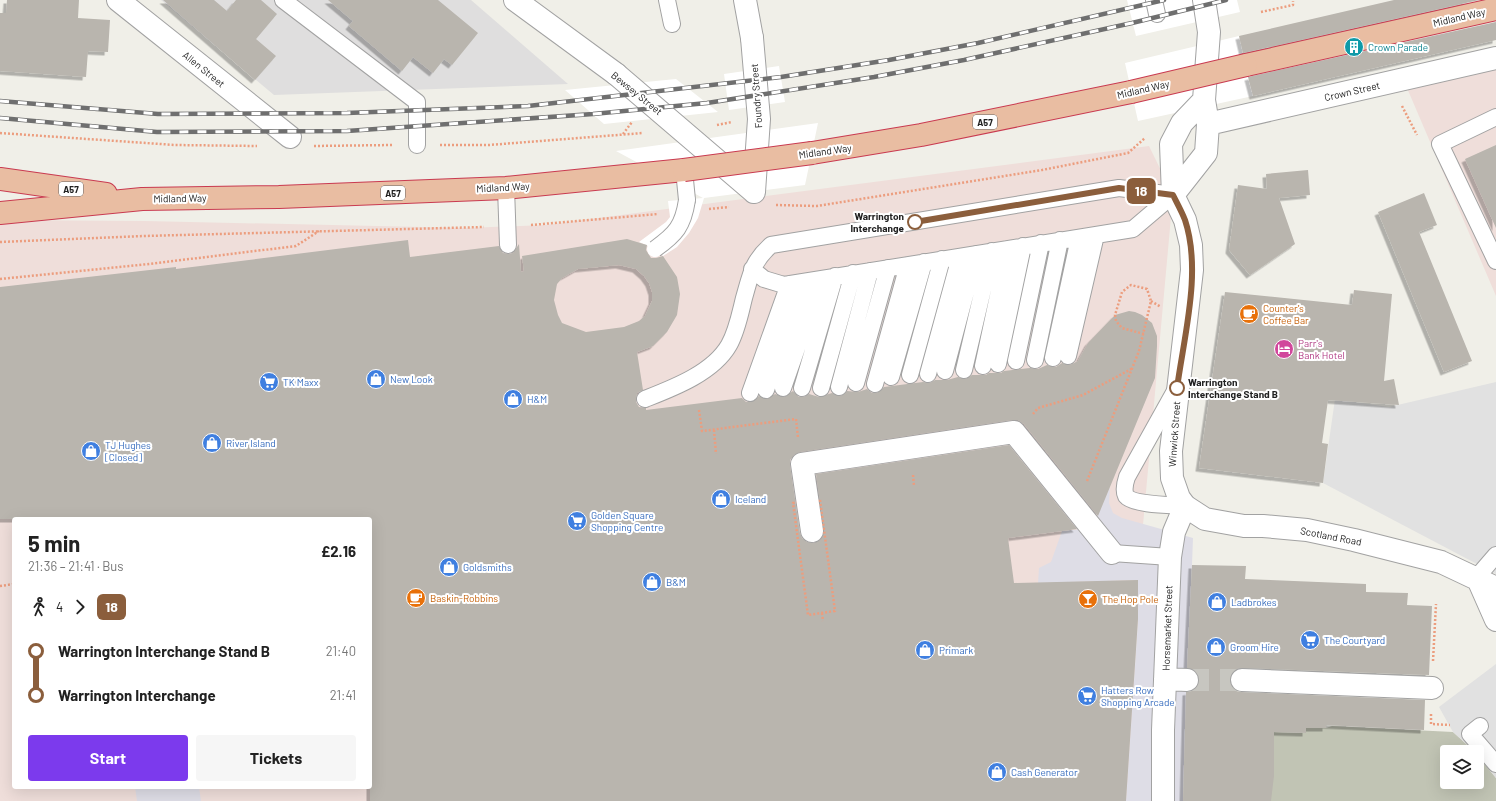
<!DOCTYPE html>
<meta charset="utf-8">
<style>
:root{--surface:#fff;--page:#f6f6f6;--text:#222;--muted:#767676;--accent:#7c3aed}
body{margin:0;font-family:Barlow,sans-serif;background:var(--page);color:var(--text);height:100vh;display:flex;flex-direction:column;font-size:15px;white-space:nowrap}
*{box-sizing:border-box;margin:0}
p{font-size:13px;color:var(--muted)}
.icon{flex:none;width:22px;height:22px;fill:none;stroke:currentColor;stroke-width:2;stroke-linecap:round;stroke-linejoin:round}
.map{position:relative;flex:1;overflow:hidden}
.drawer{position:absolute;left:12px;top:517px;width:360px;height:272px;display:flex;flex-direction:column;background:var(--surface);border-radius:4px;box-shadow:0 4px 16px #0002}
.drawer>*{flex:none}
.badge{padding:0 8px;border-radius:6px;font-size:14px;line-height:26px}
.fabs{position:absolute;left:1440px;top:745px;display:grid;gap:8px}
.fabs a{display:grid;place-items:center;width:44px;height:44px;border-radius:4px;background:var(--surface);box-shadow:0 4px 16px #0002;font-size:20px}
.map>.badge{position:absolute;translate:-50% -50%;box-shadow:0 0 0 2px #fff}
.legs{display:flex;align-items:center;gap:6px;height:44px;padding:0 16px;font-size:13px}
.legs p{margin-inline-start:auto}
.headline{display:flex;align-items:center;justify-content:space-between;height:68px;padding:0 16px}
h1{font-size:22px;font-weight:700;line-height:30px}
.button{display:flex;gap:8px;margin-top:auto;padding:8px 16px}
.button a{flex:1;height:46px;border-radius:4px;background:var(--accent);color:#fff;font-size:16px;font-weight:700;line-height:46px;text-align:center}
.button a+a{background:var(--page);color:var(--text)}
ul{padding:0 16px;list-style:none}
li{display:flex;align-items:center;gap:14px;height:44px;font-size:15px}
li i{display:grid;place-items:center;width:6px;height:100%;margin:0 5px;background:currentColor}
li i::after{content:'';width:10px;height:10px;margin:-5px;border:3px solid;border-radius:50%;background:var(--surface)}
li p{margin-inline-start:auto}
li:first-child i{background:linear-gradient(#0000 50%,currentColor 0)}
li:last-child i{background:linear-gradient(currentColor 50%,#0000 0)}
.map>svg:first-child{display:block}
.residential{fill:#dfdede}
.commercial{fill:#efdeda;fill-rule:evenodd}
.construction{fill:#c1c4b4}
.parking{fill:#e1e1e1}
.plaza{fill:#dedde6}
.pier{fill:#fff}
.building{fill:#b9b5ae;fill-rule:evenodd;filter:url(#shadow)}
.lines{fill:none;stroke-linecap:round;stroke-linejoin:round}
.pedestrian-tunnel{stroke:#c7c6c0;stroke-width:22;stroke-dasharray:22 11;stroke-linecap:butt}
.service-casing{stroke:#a2a2a2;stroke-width:18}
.pedestrian-casing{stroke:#a2a2a2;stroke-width:24}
.minor-casing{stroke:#a2a2a2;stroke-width:24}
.trunk-casing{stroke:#c93a50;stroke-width:24}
.path{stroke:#ec9d7e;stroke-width:2.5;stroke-dasharray:2 2;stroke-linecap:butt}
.service{stroke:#fff;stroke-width:16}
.pedestrian{stroke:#fff;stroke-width:22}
.minor{stroke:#fff;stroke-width:22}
.trunk{stroke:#e9bda2;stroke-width:22}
.rail-casing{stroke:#6f6f6f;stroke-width:4.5}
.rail{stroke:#fff;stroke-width:3;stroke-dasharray:9;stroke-linecap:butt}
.service-bridge-casing{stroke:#a2a2a2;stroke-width:18;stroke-linecap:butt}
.trunk-bridge-casing{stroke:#c93a50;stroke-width:24;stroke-linecap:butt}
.service-bridge{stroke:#fff;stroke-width:16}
.trunk-bridge{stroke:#e9bda2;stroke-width:22}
.line-1-casing{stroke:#fff;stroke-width:9}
.line-1{stroke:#8b5e3c;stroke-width:6}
.stop-1-dot{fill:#fff;stroke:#8b5e3c;stroke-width:2}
.labels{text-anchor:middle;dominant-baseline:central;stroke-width:4;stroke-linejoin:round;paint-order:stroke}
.shield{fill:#fff;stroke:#646464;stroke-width:1}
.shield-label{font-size:9px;font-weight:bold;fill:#212121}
.street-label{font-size:10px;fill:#212121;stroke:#fff}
.culture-label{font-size:10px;fill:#0d838f;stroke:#fff;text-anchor:start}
.stop-label{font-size:10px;font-weight:bold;fill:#212121;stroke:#fff;text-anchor:end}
.food-label{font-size:10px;fill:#c56008;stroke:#fff;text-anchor:start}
.hotel-label{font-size:10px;fill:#b23c85;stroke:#fff;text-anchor:start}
.shop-label{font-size:10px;fill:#366cbe;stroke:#fff;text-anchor:start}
</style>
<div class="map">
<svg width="1496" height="801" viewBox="0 0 1496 801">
<defs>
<filter id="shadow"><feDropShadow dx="-3.5" dy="3.5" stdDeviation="0" flood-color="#0004"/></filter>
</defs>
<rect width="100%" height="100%" fill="#f0efe8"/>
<path class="residential" d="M161,0H471L568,84L274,95Z"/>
<path class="commercial" d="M1496,67V296L1407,88Z
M1149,146L1173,195L1138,580V621L1127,801H0V220L145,221L467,228L545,225ZM14,519H370V787H14Z"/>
<path class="construction" d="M1332,726L1453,732L1475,752H1447V782H1477V755L1496,778V801H1271L1220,730L1305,733L1306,728H1326Z"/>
<path class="parking" d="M1496,382V574L1323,483L1335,399L1389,407Z
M1496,664V778L1477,755V752H1475L1453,732L1439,707Z"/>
<path class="plaza" d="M1110,487L1109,503L1113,513L1122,518L1193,538L1183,801H1126L1138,621V580L1038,583L1039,568L1051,562L1062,531L1092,528Z
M135,787H199L201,801H137Z"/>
<path class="pier" d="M1127,0H1237L1240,12L1136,36Z
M1239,36L1253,96L1138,121L1125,63Z
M779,66L785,102L729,110L724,74Z
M676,79L718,112L604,124L565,90Z
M818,123L805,185L704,198L698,218L689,233L677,247L663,256L655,249L639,242L666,222L670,217L668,201L703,198L616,151Z"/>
<path class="building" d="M7,0H79L78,18L110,20L108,52L88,51L86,77L0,71V13H6Z
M163,0H214L227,11L236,0H261L277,14L256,39L276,56L255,80Z
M328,0H438L478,33L452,65L444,59L433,73L413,57L402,71L349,26L353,21Z
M1394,0H1479L1243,53L1239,36Z
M1496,22V40L1253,96L1248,77Z
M1496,145V228L1465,159Z
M1308,170L1310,195L1279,198L1295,244L1250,275L1229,250L1238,185L1267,189L1266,174Z
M1424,193L1437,225L1419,232L1472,361L1444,372L1378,212Z
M627,239L647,245L646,250L651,258H656L663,256L677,277L680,294L677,315L667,332L653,346L637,352L643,390L637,393L636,402L639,407L646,408V410L742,398L746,402H751L759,396L767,399L775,394L784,397L793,391L799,397H804L809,394L819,397L832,393L841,396L847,391L858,392L867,389L872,393H877L884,387L923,382L930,383L935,380H947L958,377L966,379L972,375H986L989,373H1001L1004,371L1030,368L1038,369L1047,365L1056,367L1062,363L1070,365L1078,361L1088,343L1115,315L1129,311L1135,312L1142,315L1152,323L1157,336V346L1155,378L1098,516L1024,424L1018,420H1012L800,452L794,455L790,460V465L800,533L802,538L807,542L813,543L820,540L823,536L824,530L816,474L1009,445L1077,529L1008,538L1014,583L1138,580V619L1126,801H370V519H0V287L176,267V269L408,240L410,257L499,246L503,253L509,254L513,253L519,244L521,272L524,271L522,256ZM619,265L636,269L644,276L649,283L652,292V301L645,316L639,321L624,327L586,332L562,323L558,315L554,300L557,284L562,278L578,269Z
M1354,290L1392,294L1384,381L1394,379L1399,405L1328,400L1322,443L1328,444L1323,483L1199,468L1225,292L1352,305Z
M1192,565L1246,566L1245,579L1366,584V592L1408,593L1407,605L1432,606L1429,675L1243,668L1236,669L1231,674L1230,679L1231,686L1236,691L1241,692L1425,700L1424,730L1326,725V728H1306V733L1274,732V776L1271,801H1183L1186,692L1192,691L1197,687L1199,680L1198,675L1194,670L1187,668Z"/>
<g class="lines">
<path class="pedestrian-tunnel" d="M1187,680H1242"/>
<defs>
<path id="service" d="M283,0L417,102V145
M667,0L672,24
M1154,0L1157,14
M1496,117L1440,144L1496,261
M684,170L687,200
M506,188L508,245
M752,269L764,279L784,285L1133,229L1173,195
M1068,356L1096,235
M1053,358L1079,238
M1035,360L1060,240
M1016,361L1041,243
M998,364L1023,246
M983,366L1008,249
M964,370L992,251
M945,371L976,254
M928,374L960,257
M910,375L942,259
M891,377L924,262
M856,383L888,268
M875,384L908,265
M839,387L870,271
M783,388L821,279
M802,388L835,276
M821,388L853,273
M766,390L803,282
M1175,391L1127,477C1125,483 1123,490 1126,496C1133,505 1173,505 1185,506
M750,393L789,284
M645,399C673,388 713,373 729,345C737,331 740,314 744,298C751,274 752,262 771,245L1119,188L1173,195
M1112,553L1170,557
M1477,577L1496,555
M1480,726L1470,734L1496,764"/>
<path id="pedestrian" d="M752,38L759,119L754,192
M616,74L754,192
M812,531L802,464L1014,432L1112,553
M1165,679L1187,680
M1242,680L1432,688
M1163,801V730L1170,557L1174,532L1185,506"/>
<path id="minor" d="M118,0L290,137
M515,0L616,74
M745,0L752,38
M1204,100L1182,123L1171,144L1173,195L1185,220L1191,245L1192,270L1171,451L1172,478L1179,498L1185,506L1205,519L1244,526H1263L1307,530L1354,540L1441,562L1496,588
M1208,124L1496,58
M1173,195L1206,153L1208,124L1204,100L1209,32L1204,0
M1477,577L1496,620"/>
<path id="trunk" d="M1246,65L1496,9
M812,153L921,135L1131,92
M0,179L106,194
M0,213L142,199L279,197L506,188L684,170"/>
</defs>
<use href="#service" class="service-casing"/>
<use href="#pedestrian" class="pedestrian-casing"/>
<use href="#minor" class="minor-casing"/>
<use href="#trunk" class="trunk-casing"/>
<path class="path" d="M1261,12L1293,5V1
M1402,106L1417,135
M717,125L732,122
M0,133L175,145L257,146
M623,134L632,122
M440,145H489L643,133
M314,146L393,145
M776,205L817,206L1042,170L1128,153L1145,138
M709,209L729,207
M531,225L658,214
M0,242L144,236L484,227
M0,279L149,264L296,246L319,231
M1151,301L1161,307
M699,410L702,431L796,419L798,438
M1033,414L1038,408L1083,395L1133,368
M714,430L716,454
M913,475L914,486
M1087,481L1139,351L1151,301L1147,289L1131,285L1122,292L1115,315L1116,321L1122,328L1144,334
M820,500L835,611L808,615L793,503Z
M0,586L14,584
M822,613L823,621
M1433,661L1436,604
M1431,714V724L1450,725"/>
<use href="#service" class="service"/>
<use href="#pedestrian" class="pedestrian"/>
<use href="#minor" class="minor"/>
<use href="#trunk" class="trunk"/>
<defs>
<path id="rail" d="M0,101L158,114L347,113L528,106L781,77L889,60L978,43L1164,0
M0,118L157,132L347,131L593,114L707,103L874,77L964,60L1132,23L1226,0"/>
</defs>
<use href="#rail" class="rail-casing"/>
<use href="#rail" class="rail"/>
<defs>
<path id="service-bridge" d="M655,249C676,234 683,226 687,200"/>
<path id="trunk-bridge" d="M1131,92L1246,65
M684,170L812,153"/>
</defs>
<use href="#service-bridge" class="service-bridge-casing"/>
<use href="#trunk-bridge" class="trunk-bridge-casing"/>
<use href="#service-bridge" class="service-bridge"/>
<use href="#trunk-bridge" class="trunk-bridge"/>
</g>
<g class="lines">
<defs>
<path id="line-1" d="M915,222L1119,188L1173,195C1177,203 1182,212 1185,220C1202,271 1184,336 1177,388"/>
</defs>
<use href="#line-1" class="line-1-casing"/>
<use href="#line-1" class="line-1"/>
</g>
<defs>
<symbol id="building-disc" viewBox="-11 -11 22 22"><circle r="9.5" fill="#0f9aa8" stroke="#fff"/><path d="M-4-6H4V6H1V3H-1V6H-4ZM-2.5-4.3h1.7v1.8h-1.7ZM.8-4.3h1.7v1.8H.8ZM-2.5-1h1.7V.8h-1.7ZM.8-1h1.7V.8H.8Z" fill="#fff"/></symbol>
<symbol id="cafe-disc" viewBox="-11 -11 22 22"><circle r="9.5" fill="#e8710a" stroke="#fff"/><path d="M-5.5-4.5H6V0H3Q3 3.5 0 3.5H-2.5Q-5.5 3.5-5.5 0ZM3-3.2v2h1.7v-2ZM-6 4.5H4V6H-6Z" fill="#fff"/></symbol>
<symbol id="hotel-disc" viewBox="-11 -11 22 22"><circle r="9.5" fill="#d1479c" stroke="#fff"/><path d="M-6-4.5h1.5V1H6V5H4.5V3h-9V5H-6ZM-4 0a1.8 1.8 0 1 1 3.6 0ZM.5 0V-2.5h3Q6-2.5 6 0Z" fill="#fff"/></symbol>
<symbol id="shop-disc" viewBox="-11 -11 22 22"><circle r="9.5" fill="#3f7fe0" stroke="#fff"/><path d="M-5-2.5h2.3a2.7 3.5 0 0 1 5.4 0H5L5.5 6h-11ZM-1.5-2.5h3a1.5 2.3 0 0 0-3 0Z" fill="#fff"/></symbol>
<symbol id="supermarket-disc" viewBox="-11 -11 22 22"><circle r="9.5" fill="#3f7fe0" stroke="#fff"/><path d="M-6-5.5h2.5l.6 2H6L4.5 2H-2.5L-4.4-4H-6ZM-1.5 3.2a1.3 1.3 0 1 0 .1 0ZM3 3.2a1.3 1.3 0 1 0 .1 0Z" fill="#fff"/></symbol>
<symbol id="bar-disc" viewBox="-11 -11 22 22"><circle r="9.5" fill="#e8710a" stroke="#fff"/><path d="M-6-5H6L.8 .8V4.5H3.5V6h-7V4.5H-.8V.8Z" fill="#fff"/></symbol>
</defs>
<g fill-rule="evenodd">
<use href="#building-disc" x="1343" y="36" width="22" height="22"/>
<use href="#cafe-disc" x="1238" y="303" width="22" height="22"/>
<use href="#hotel-disc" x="1273" y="338" width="22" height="22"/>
<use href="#shop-disc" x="365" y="368" width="22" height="22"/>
<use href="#supermarket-disc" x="258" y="371" width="22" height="22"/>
<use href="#shop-disc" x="502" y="388" width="22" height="22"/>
<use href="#shop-disc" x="201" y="432" width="22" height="22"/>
<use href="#shop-disc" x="80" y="440" width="22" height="22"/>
<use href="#shop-disc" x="710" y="488" width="22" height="22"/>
<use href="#supermarket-disc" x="566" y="510" width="22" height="22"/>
<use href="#shop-disc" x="438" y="556" width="22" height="22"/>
<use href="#shop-disc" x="641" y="571" width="22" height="22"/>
<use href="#cafe-disc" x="405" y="587" width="22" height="22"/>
<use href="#bar-disc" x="1077" y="588" width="22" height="22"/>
<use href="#shop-disc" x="1206" y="591" width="22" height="22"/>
<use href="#supermarket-disc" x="1299" y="629" width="22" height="22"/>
<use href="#shop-disc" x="1205" y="636" width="22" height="22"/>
<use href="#shop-disc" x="914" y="639" width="22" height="22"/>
<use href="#supermarket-disc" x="1076" y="685" width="22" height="22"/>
<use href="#shop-disc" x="986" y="761" width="22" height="22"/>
</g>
<g class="stop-1-dot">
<circle cx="915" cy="222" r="7"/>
<circle cx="1177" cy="388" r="7"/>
</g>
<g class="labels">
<g class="shield">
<rect x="973" y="115" width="24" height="14" rx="3"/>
<rect x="59" y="182" width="24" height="14" rx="3"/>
<rect x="381" y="186" width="24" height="14" rx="3"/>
</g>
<g class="shield-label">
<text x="985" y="122">A57</text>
<text x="71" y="189">A57</text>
<text x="393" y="193">A57</text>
</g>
<g class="street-label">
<text transform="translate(1459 17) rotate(-13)">Midland Way</text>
<text transform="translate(204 69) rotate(39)">Allen Street</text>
<text transform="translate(1143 89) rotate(-13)">Midland Way</text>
<text transform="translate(1352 91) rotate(-13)">Crown Street</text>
<text transform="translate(637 93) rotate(39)">Bewsey Street</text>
<text transform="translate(756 96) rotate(-94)">Foundry Street</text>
<text transform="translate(825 151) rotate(-8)">Midland Way</text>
<text transform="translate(503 187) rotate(-3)">Midland Way</text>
<text transform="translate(180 198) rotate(-1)">Midland Way</text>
<text transform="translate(1174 434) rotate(-86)">Winwick Street</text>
<text transform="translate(1331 536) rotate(11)">Scotland Road</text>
<text transform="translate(1167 628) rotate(-88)">Horsemarket Street</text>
</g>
<g class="culture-label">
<text x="1368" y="47">Crown Parade</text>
</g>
<g class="stop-label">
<text x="904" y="216">Warrington<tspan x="904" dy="12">Interchange</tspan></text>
<text x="1188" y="382" text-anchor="start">Warrington<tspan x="1188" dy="12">Interchange Stand B</tspan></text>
</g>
<g class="food-label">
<text x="1263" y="308">Counter's<tspan x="1263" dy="12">Coffee Bar</tspan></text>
<text x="430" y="598">Baskin-Robbins</text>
<text x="1102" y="599">The Hop Pole</text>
</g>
<g class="hotel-label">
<text x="1298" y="343">Parr's<tspan x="1298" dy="12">Bank Hotel</tspan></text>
</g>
<g class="shop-label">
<text x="390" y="379">New Look</text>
<text x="283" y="382">TK Maxx</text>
<text x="527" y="399">H&amp;M</text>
<text x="226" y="443">River Island</text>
<text x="105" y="445">TJ Hughes<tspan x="105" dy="12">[Closed]</tspan></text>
<text x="735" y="499">Iceland</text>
<text x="591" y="515">Golden Square<tspan x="591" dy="12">Shopping Centre</tspan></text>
<text x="463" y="567">Goldsmiths</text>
<text x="666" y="582">B&amp;M</text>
<text x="1231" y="602">Ladbrokes</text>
<text x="1324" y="640">The Courtyard</text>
<text x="1230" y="647">Groom Hire</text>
<text x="939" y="650">Primark</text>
<text x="1101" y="690">Hatters Row<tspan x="1101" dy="12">Shopping Arcade</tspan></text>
<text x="1011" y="772">Cash Generator</text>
</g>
</g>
</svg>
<div class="fabs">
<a><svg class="icon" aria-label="layers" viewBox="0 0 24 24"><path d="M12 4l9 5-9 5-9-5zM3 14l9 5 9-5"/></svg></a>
</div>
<b class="badge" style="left:1141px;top:191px;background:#8b5e3c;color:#fff">18</b>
<section class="drawer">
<div class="headline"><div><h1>5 min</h1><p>21:36 – 21:41 · Bus</p></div><b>£2.16</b></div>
<div class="legs"><svg class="icon" aria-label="walk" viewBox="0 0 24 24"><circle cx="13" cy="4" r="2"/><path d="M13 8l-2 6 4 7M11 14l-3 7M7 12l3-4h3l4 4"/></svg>4<svg class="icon" aria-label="forward" viewBox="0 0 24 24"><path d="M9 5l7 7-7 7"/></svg><b class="badge" style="background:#8b5e3c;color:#fff">18</b></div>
<ul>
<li><i style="color:#8b5e3c"></i><b>Warrington Interchange Stand B</b><p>21:40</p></li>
<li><i style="color:#8b5e3c"></i><b>Warrington Interchange</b><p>21:41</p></li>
</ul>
<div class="button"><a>Start</a><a>Tickets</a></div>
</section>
</div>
